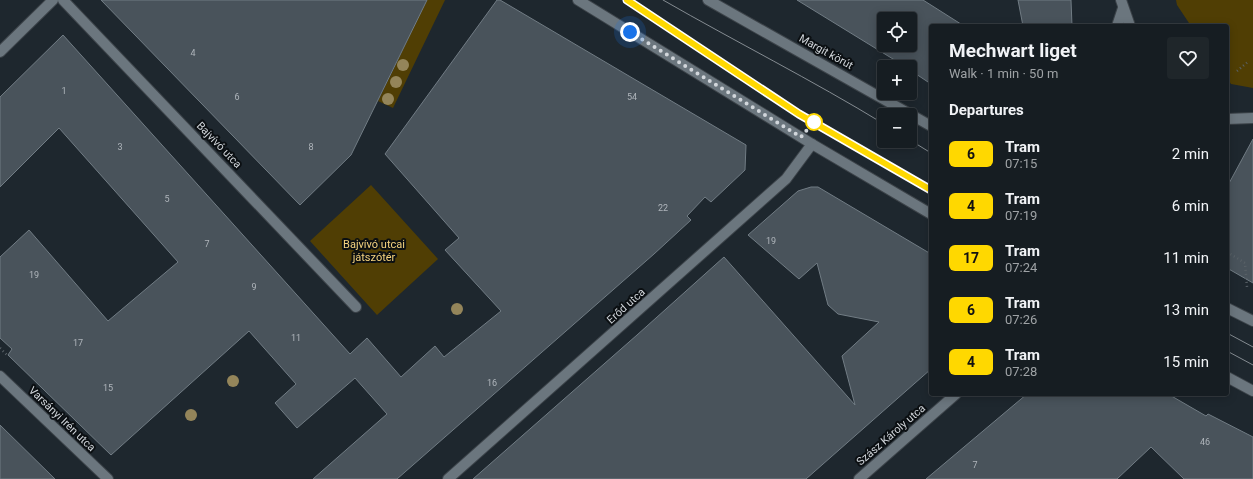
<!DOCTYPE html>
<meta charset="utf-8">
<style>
:root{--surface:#161d22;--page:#1f262a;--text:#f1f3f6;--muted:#9ea2a5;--line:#353b40}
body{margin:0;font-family:Roboto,sans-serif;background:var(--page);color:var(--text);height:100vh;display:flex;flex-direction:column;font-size:15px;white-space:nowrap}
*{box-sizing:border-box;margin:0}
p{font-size:13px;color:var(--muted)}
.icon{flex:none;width:22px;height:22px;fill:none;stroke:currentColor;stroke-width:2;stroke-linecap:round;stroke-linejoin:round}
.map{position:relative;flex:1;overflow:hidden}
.panel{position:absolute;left:929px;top:24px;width:300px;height:372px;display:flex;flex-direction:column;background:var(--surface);border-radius:4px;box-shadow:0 2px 10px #0003,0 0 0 1px var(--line)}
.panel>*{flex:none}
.badge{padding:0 8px;border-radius:6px;font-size:14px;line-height:26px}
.controls{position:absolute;left:877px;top:12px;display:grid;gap:8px}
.controls a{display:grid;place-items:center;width:40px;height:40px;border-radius:4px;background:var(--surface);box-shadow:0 2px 10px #0003,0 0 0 1px var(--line);font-size:20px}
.you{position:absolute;width:20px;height:20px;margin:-10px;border:3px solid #fff;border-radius:50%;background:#1a73e8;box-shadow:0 0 0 6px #1a73e833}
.map>.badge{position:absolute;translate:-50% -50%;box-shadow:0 0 0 2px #fff}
h2{padding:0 20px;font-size:15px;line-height:36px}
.round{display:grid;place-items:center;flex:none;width:42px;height:42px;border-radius:4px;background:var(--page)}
.headline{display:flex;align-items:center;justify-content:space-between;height:68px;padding:0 20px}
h1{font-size:19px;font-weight:700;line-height:30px}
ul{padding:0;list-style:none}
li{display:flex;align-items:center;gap:12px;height:52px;padding:0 20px}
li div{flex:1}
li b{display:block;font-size:15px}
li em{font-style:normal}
li .badge{min-width:44px;font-weight:700;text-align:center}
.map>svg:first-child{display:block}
.green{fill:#503e04}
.building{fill:#49535b;stroke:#717c84;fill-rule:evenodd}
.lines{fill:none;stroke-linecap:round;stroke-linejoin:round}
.street-casing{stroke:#3c4349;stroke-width:12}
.secondary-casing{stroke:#3c4349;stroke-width:12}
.path{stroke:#596167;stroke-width:2.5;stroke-dasharray:1 3;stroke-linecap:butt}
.street{stroke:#6b767e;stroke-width:10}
.secondary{stroke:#6b767e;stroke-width:10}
.tram{stroke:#848b91;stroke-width:1}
.tree{fill:#94855a}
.line-casing{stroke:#fff;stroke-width:9}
.line{stroke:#ffd800;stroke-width:6}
.walk{stroke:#d1d6db;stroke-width:4;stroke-dasharray:0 7.2}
.stop-dot{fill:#fff;stroke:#ffd800;stroke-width:2}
.labels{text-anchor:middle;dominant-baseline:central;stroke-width:4;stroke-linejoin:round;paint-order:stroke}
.number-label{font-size:9px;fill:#afb5bb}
.street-label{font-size:11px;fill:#d1d6db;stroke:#0b0f12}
.park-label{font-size:11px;fill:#f4d27e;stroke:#0b0f12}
</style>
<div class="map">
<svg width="1253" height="479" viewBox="0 0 1253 479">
<rect width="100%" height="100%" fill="#1e272e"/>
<path class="green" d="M427,0H445L393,108L378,101Z
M1176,0H1253V88L1231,84L1227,78V26H1191L1177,5Z
M371,185L438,259L377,315L310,241Z"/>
<path class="building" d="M101,0H427L351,155L300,205Z
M497,0H500L746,145L745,170L711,202L705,197L687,216L691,220L654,254L397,479H313L387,414L355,378L297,428L275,403L296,384L249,331L111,455L8,355L12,349L0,338V257L29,230L108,321L178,262L59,128L0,187V97L63,35L350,354L367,338L401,377L435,346L444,357L501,311L445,250L459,238L385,154Z
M797,0H923L964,26H931V84L910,70V67H906ZM884,19H910V45H884Z
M1018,0H1071L1072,26H1023Z
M1253,139V283L1227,268V187Z
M811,187H818L931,254V369L806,479H473L637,335L724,257L855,405L842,356L879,322L838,314L828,305L817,263L799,279L748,235L798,191Z
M1027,394H1168L1206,416L1208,414L1253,437V479H1184L1151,447L1117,479H926Z
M0,425L55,479H0Z"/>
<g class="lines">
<defs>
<path id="street" d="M63,0L356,307
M0,52L53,0
M1227,119L1253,118
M0,376L108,479
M448,479L786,179L812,144
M859,479L956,394"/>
<path id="secondary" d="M578,0L812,144L931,214
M708,0L931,126
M1121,0L1130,26
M1117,26L1123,8
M1227,308L1253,321
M1227,377L1253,391"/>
</defs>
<use href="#street" class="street-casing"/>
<use href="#secondary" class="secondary-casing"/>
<path class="path" d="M1237,71L1249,61
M1227,252L1245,263L1247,287
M0,348L7,355"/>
<use href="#street" class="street"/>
<use href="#secondary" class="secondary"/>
<path class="tram" d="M627,0L799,114L931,190
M663,0C736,42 812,80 884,124
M910,140L931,153
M1227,333L1253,347
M1227,351L1253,365"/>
</g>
<g class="tree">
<circle cx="403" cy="65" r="6"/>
<circle cx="396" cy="82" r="6"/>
<circle cx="388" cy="99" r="6"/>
<circle cx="457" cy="309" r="6"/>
<circle cx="233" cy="381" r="6"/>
<circle cx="191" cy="415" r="6"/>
</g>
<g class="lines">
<defs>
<path id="line" d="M627,0L799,114L931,190"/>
</defs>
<use href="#line" class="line-casing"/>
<use href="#line" class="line"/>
<path class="walk" d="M630,32L801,137L814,122"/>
</g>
<circle class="stop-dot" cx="814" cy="122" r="8"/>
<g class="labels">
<g class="number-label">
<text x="193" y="53">4</text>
<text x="64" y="91">1</text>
<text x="237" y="97">6</text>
<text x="632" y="97">54</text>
<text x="120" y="147">3</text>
<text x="311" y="147">8</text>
<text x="167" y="199">5</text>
<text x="663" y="208">22</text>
<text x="771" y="241">19</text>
<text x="207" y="244">7</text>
<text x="34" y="275">19</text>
<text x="254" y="287">9</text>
<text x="296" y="338">11</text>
<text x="78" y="343">17</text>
<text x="492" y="383">16</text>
<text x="108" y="388">15</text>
<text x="1205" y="442">46</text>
<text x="975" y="465">7</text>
</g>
<g class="street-label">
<text transform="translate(826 52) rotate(29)">Margit körút</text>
<text transform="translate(219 145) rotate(46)">Bajvívó utca</text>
<text transform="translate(626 306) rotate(-42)">Erőd utca</text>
<text transform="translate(62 419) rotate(44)">Varsányi Irén utca</text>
<text transform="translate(891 435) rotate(-41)">Szász Károly utca</text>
</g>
<g class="park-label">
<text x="374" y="244">Bajvívó utcai<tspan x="374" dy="13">játszótér</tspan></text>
</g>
</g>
</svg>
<div class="controls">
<a><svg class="icon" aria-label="locate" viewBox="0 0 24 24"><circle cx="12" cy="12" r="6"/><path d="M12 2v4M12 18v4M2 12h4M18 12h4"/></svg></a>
<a>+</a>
<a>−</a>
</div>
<div class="you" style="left:630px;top:32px"></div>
<section class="panel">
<div class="headline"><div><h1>Mechwart liget</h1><p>Walk · 1 min · 50 m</p></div><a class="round"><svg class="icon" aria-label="heart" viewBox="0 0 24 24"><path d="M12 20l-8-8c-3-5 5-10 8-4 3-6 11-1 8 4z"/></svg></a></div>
<h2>Departures</h2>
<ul>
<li><span class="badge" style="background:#ffd800;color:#111">6</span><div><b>Tram</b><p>07:15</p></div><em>2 min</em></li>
<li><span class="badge" style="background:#ffd800;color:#111">4</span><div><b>Tram</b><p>07:19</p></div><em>6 min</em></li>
<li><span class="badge" style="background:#ffd800;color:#111">17</span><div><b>Tram</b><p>07:24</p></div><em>11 min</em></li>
<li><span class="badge" style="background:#ffd800;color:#111">6</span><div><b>Tram</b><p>07:26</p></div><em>13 min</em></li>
<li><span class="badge" style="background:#ffd800;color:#111">4</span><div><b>Tram</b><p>07:28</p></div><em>15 min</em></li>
</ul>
</section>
</div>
